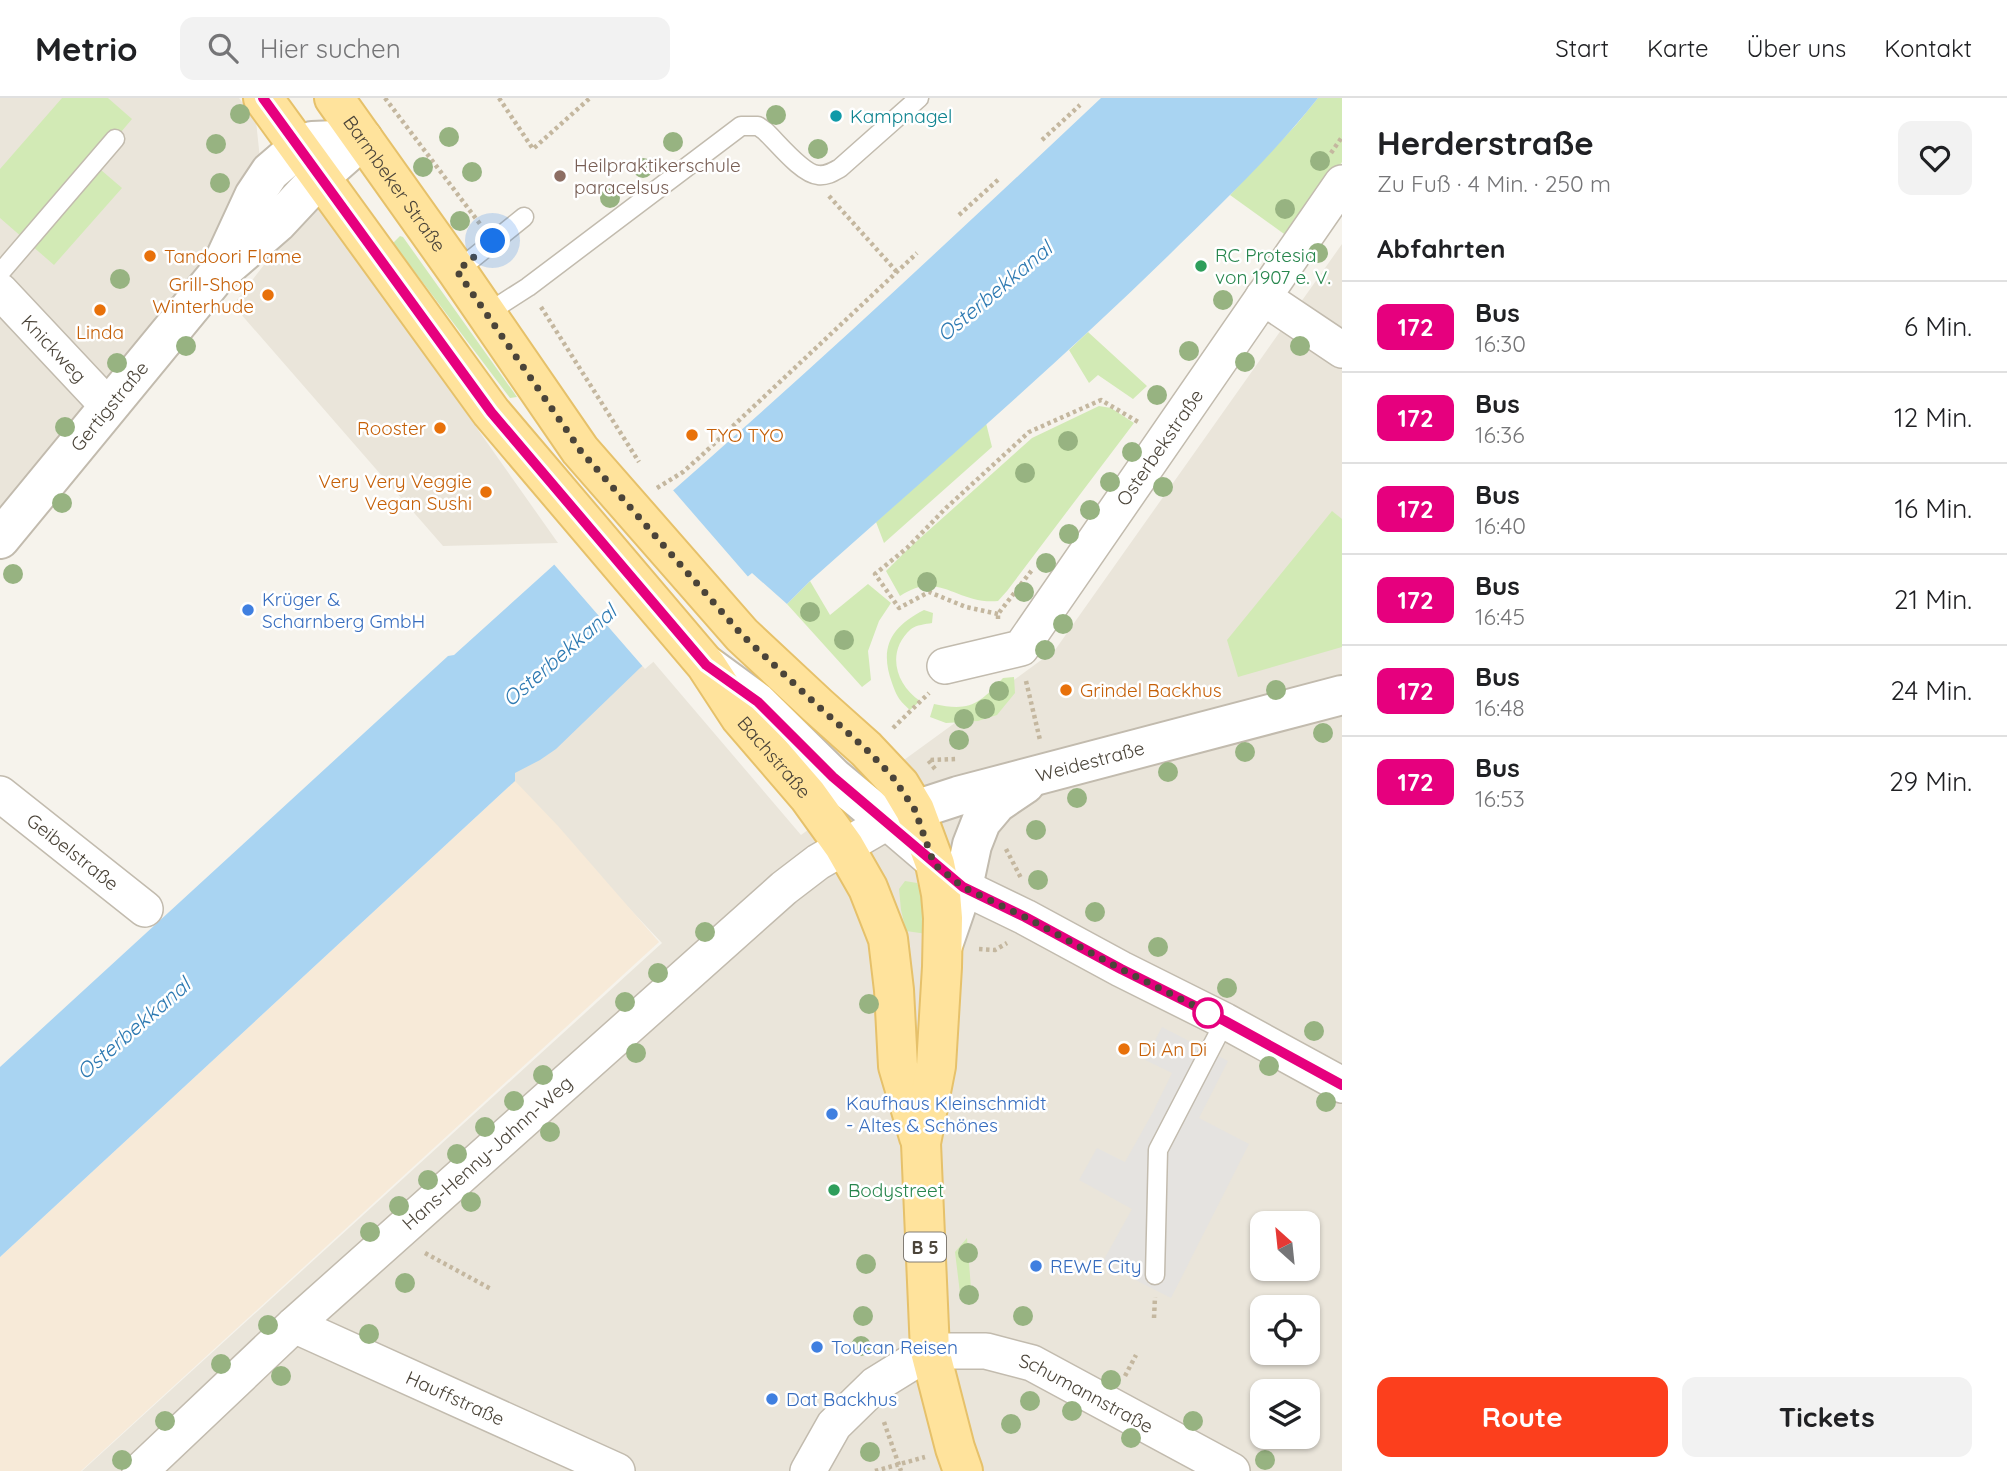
<!DOCTYPE html>
<html lang="de">
<meta charset="utf-8">
<style>
:root{--surface:#fff;--page:#f2f2f2;--text:#202124;--muted:#757577;--line:#e0e0e0;--accent:#fc3f1d}
body{margin:0;font-family:Quicksand,sans-serif;background:var(--page);color:var(--text);height:100vh;display:flex;flex-direction:column;font-size:26px;white-space:nowrap}
*{box-sizing:border-box;margin:0}
p{font-size:23px;color:var(--muted)}
.icon{flex:none;width:38px;height:38px;fill:none;stroke:currentColor;stroke-width:2;stroke-linecap:round;stroke-linejoin:round}
.map{position:relative;flex:1;overflow:hidden}
.side{display:flex;flex-direction:column;background:var(--surface);width:665px}
.side>*{flex:none}
.badge{padding:0 14px;border-radius:10px;font-size:24px;line-height:46px}
.needle{width:46px;rotate:333deg}
.buttons{position:absolute;left:1250px;top:1113px;display:grid;gap:14px}
.buttons a{display:grid;place-items:center;width:70px;height:70px;border-radius:14px;background:var(--surface);box-shadow:0 2px 5px #0004;font-size:35px}
.you{position:absolute;width:35px;height:35px;margin:-18px;border:5px solid #fff;border-radius:50%;background:#1a73e8;box-shadow:0 0 0 10px #1a73e833}
.map>.badge{position:absolute;translate:-50% -50%;box-shadow:0 0 0 4px #fff}
h2{padding:0 35px;font-size:26px;line-height:63px}
.round{display:grid;place-items:center;flex:none;width:74px;height:74px;border-radius:14px;background:var(--page)}
.overview{display:flex;align-items:center;justify-content:space-between;height:119px;padding:0 35px}
h1{font-size:33px;font-weight:700;line-height:52px}
.action{display:flex;gap:14px;margin-top:auto;padding:14px 35px}
.action a{flex:1;height:80px;border-radius:14px;background:var(--accent);color:#fff;font-size:28px;font-weight:700;line-height:80px;text-align:center}
.action a+a{background:var(--page);color:var(--text)}
ul{padding:0;list-style:none}
li{display:flex;align-items:center;gap:21px;height:91px;padding:0 35px;border-top:2px solid var(--line)}
li div{flex:1}
li b{display:block;font-size:26px}
li em{font-style:normal}
li .badge{min-width:77px;font-weight:700;text-align:center}
header{display:flex;align-items:center;gap:42px;box-sizing:border-box;height:98px;padding:0 35px;background:var(--surface);border-bottom:2px solid var(--line)}
header strong{font-size:33px}
nav{display:flex;gap:38px;margin-inline-start:auto;font-size:24px}
.search{width:490px;height:63px;background:var(--page);display:flex;align-items:center;gap:18px;box-sizing:border-box;padding:0 24px;border-radius:14px;color:var(--muted);font-size:26px}
main{display:flex;flex:1;min-height:0}
.map>svg:first-child{display:block}
.residential{fill:#eae5da;fill-rule:evenodd}
.commercial{fill:#f7ead8}
.green{fill:#d2eab5}
.parking{fill:#e5e3e0}
.water{fill:#a9d4f2}
.pier{fill:#f6f3ec}
.lines{fill:none;stroke-linecap:round;stroke-linejoin:round}
.service-casing{stroke:#c2bbae;stroke-width:21}
.minor-casing{stroke:#c2bbae;stroke-width:38}
.tertiary-casing{stroke:#c2bbae;stroke-width:42}
.primary-casing{stroke:#e6c16a;stroke-width:42}
.path{stroke:#c4b79f;stroke-width:4.5;stroke-dasharray:3.5 3.5;stroke-linecap:butt}
.service{stroke:#fff;stroke-width:18}
.minor{stroke:#fff;stroke-width:35}
.tertiary{stroke:#fff;stroke-width:38}
.primary{stroke:#ffe39c;stroke-width:38}
.tree{fill:#97b381}
.line-casing{stroke:#fff;stroke-width:16}
.line{stroke:#e6007e;stroke-width:10}
.walk{stroke:#4b4439;stroke-width:7;stroke-dasharray:0 12.6}
.culture-dot{fill:#0f9aa8;stroke:#fff;stroke-width:2.5}
.education-dot{fill:#8d6e63;stroke:#fff;stroke-width:2.5}
.food-dot{fill:#e8710a;stroke:#fff;stroke-width:2.5}
.leisure-dot{fill:#2e9e5b;stroke:#fff;stroke-width:2.5}
.shop-dot{fill:#3f7fe0;stroke:#fff;stroke-width:2.5}
.stop-dot{fill:#fff;stroke:#e6007e;stroke-width:3.5}
.labels{text-anchor:middle;dominant-baseline:central;stroke-width:5;stroke-linejoin:round;paint-order:stroke}
.shield{fill:#fff;stroke:#817c74;stroke-width:2}
.shield-label{font-size:18px;font-weight:bold;fill:#4b4439}
.culture-label{font-size:19px;fill:#0d838f;stroke:#fff;text-anchor:start}
.education-label{font-size:19px;fill:#785e54;stroke:#fff;text-anchor:start}
.street-label{font-size:19px;fill:#4b4439;stroke:#fff}
.leisure-label{font-size:19px;fill:#27864d;stroke:#fff;text-anchor:start}
.food-label{font-size:19px;fill:#c56008;stroke:#fff;text-anchor:start}
.shop-label{font-size:19px;fill:#366cbe;stroke:#fff;text-anchor:start}
.water-label{font-size:21px;font-style:italic;fill:#2e7ab2;stroke:#fff}
</style>
<header>
<strong>Metrio</strong>
<div class="search"><svg class="icon" aria-label="search" viewBox="0 0 24 24"><circle cx="10" cy="10" r="6"/><path d="M15 15l6 6"/></svg>Hier suchen</div>
<nav><a>Start</a><a>Karte</a><a>Über uns</a><a>Kontakt</a></nav>
</header>
<main>
<div class="map">
<svg width="1342" height="1373" viewBox="0 0 1342 1373">
<rect width="100%" height="100%" fill="#f6f3ec"/>
<path class="residential" d="M0,0H239L256,23L260,61L229,136L0,417Z
M315,101L558,445L443,448L233,207Z
M1342,146V1373H82L662,845L506,680L645,554L801,737L1055,552ZM1262,1125H1307V1171H1262ZM1262,1209H1307V1255H1262ZM1262,1293H1307V1339H1262Z"/>
<path class="commercial" d="M515,683L558,728L659,844L81,1373H0V1159Z"/>
<path class="green" d="M62,0H108L132,21L94,66L122,90L54,167L0,120V71Z
M1318,0H1342V64L1291,141L1230,97L1296,27Z
M400,138L403,139L517,299L510,300L393,145Z
M1088,234L1147,288L1133,301L1098,277L1089,285L1069,252Z
M1099,308L1111,310L1134,325L1007,493L998,503C957,507 939,471 900,498L886,473L908,451L1032,340Z
M986,325L992,349L884,445L876,424Z
M1332,413L1342,421V549L1238,579L1227,542Z
M810,483L830,517L868,486L891,505L879,523L868,553L871,582L862,589L787,506Z
M924,512L933,515L932,525C926,526 916,527 911,531C886,553 895,586 920,603L910,612C899,602 897,599 892,585C879,549 891,529 924,512Z
M1014,579L1015,595L997,617L978,623L946,625L930,619L934,606C970,614 979,606 1003,580Z
M905,783L917,785L923,800L927,836L906,833L901,812L899,791Z
M967,1140L972,1203L960,1195L955,1154Z"/>
<path class="parking" d="M1162,929L1228,963L1199,1020L1249,1046L1171,1200L1102,1165L1132,1111L1079,1082L1097,1050L1125,1064L1153,1014L1172,975L1145,962Z"/>
<path class="water" d="M1101,0H1318C1273,57 1220,107 1168,158C1053,270 930,376 810,483L787,506L752,475L640,570L556,651L540,662L515,675V683L0,1159V969L448,558L454,557L556,465L572,480C753,326 928,163 1101,0Z"/>
<path class="pier" d="M672,391L750,481L645,571L552,464L558,462L572,476Z"/>
<g class="lines">
<defs>
<path id="service" d="M457,173L524,119
M0,175L115,41
M486,216L528,189L741,28H758L765,33C777,44 802,76 818,77C827,78 833,74 840,70L919,0
M1155,1177L1158,1052L1225,923"/>
<g id="minor">
<path id="s1" d="M0,193L108,308"/>
<path d="M1263,199L1342,252"/>
<path id="s2" d="M945,568L1021,550L1342,85"/>
<path id="s3" d="M0,696L145,811"/>
<path id="s4" d="M294,1227L617,1373"/>
<path id="s5" d="M140,1373L294,1227L784,790L818,764L887,724L963,789L1025,819L1121,871L1225,923L1342,987"/>
<path id="s6" d="M808,1373L834,1327L875,1287L930,1253H986L1032,1265L1232,1373"/>
</g>
<g id="tertiary">
<path d="M223,165L254,98L270,74L299,49L312,43L363,41"/>
<path id="s7" d="M0,441L217,177L277,125L320,79L363,41"/>
<path id="s8" d="M708,568L757,604L833,679L887,724L915,712L958,698L1342,597"/>
<path d="M943,847L963,789L972,747L981,724L997,705L1025,686"/>
</g>
<g id="primary">
<path id="s9" d="M263,0L491,314L706,567L740,619L808,698L844,748L868,790L888,841L894,892L898,968L919,1039"/>
<path id="s10" d="M334,0L457,173L580,352L742,537L818,608L866,651L900,687L915,712L935,766L941,796L943,820L942,869L936,968L921,1045L930,1253L955,1350L963,1373"/>
</g>
</defs>
<use href="#service" class="service-casing"/>
<use href="#minor" class="minor-casing"/>
<use href="#tertiary" class="tertiary-casing"/>
<use href="#primary" class="primary-casing"/>
<path class="path" d="M385,0L480,126
M499,0L533,51L590,0
M1042,42L1080,7
M1331,55L1342,39
M829,98L897,174
M959,117L1000,80
M541,209L639,364
M657,390L683,374L701,358L917,155
M998,516L966,509L929,494L899,510L875,476L907,450L946,410L1029,334L1101,302L1140,325
M998,521V516L1032,472
M1026,583L1040,642
M893,630L929,595
M935,671L928,662L957,661
M1006,751L1021,780
M979,851L995,852L1007,845
M425,1155L491,1191
M1154,1220L1155,1199
M1125,1278L1136,1257
M884,1324L901,1373
M875,1373L925,1359"/>
<use href="#service" class="service"/>
<use href="#minor" class="minor"/>
<use href="#tertiary" class="tertiary"/>
<use href="#primary" class="primary"/>
</g>
<g class="tree">
<circle cx="240" cy="16" r="10"/>
<circle cx="776" cy="17" r="10"/>
<circle cx="449" cy="39" r="10"/>
<circle cx="673" cy="44" r="10"/>
<circle cx="216" cy="46" r="10"/>
<circle cx="818" cy="51" r="10"/>
<circle cx="1320" cy="63" r="10"/>
<circle cx="423" cy="69" r="10"/>
<circle cx="643" cy="70" r="10"/>
<circle cx="472" cy="74" r="10"/>
<circle cx="220" cy="85" r="10"/>
<circle cx="610" cy="100" r="10"/>
<circle cx="1285" cy="111" r="10"/>
<circle cx="460" cy="123" r="10"/>
<circle cx="1318" cy="155" r="10"/>
<circle cx="120" cy="181" r="10"/>
<circle cx="1223" cy="202" r="10"/>
<circle cx="186" cy="248" r="10"/>
<circle cx="1300" cy="248" r="10"/>
<circle cx="1189" cy="253" r="10"/>
<circle cx="1245" cy="264" r="10"/>
<circle cx="117" cy="265" r="10"/>
<circle cx="1157" cy="297" r="10"/>
<circle cx="65" cy="329" r="10"/>
<circle cx="1068" cy="343" r="10"/>
<circle cx="1132" cy="354" r="10"/>
<circle cx="1025" cy="375" r="10"/>
<circle cx="1110" cy="384" r="10"/>
<circle cx="1163" cy="389" r="10"/>
<circle cx="62" cy="405" r="10"/>
<circle cx="1090" cy="412" r="10"/>
<circle cx="1069" cy="436" r="10"/>
<circle cx="1046" cy="465" r="10"/>
<circle cx="13" cy="476" r="10"/>
<circle cx="927" cy="484" r="10"/>
<circle cx="1024" cy="494" r="10"/>
<circle cx="810" cy="514" r="10"/>
<circle cx="1063" cy="526" r="10"/>
<circle cx="844" cy="542" r="10"/>
<circle cx="1045" cy="552" r="10"/>
<circle cx="1276" cy="592" r="10"/>
<circle cx="999" cy="593" r="10"/>
<circle cx="985" cy="611" r="10"/>
<circle cx="964" cy="621" r="10"/>
<circle cx="1323" cy="635" r="10"/>
<circle cx="959" cy="642" r="10"/>
<circle cx="1245" cy="654" r="10"/>
<circle cx="1168" cy="674" r="10"/>
<circle cx="1077" cy="700" r="10"/>
<circle cx="1036" cy="732" r="10"/>
<circle cx="1038" cy="782" r="10"/>
<circle cx="1095" cy="814" r="10"/>
<circle cx="705" cy="834" r="10"/>
<circle cx="1158" cy="849" r="10"/>
<circle cx="658" cy="875" r="10"/>
<circle cx="1227" cy="890" r="10"/>
<circle cx="625" cy="904" r="10"/>
<circle cx="869" cy="906" r="10"/>
<circle cx="1314" cy="933" r="10"/>
<circle cx="636" cy="955" r="10"/>
<circle cx="1269" cy="968" r="10"/>
<circle cx="543" cy="977" r="10"/>
<circle cx="514" cy="1003" r="10"/>
<circle cx="1326" cy="1004" r="10"/>
<circle cx="485" cy="1029" r="10"/>
<circle cx="550" cy="1034" r="10"/>
<circle cx="457" cy="1056" r="10"/>
<circle cx="428" cy="1082" r="10"/>
<circle cx="471" cy="1104" r="10"/>
<circle cx="399" cy="1108" r="10"/>
<circle cx="370" cy="1134" r="10"/>
<circle cx="968" cy="1155" r="10"/>
<circle cx="866" cy="1166" r="10"/>
<circle cx="405" cy="1185" r="10"/>
<circle cx="969" cy="1197" r="10"/>
<circle cx="863" cy="1218" r="10"/>
<circle cx="1023" cy="1218" r="10"/>
<circle cx="268" cy="1227" r="10"/>
<circle cx="369" cy="1236" r="10"/>
<circle cx="861" cy="1248" r="10"/>
<circle cx="221" cy="1266" r="10"/>
<circle cx="281" cy="1278" r="10"/>
<circle cx="1111" cy="1282" r="10"/>
<circle cx="1030" cy="1303" r="10"/>
<circle cx="1072" cy="1313" r="10"/>
<circle cx="165" cy="1323" r="10"/>
<circle cx="1193" cy="1323" r="10"/>
<circle cx="1011" cy="1326" r="10"/>
<circle cx="1131" cy="1340" r="10"/>
<circle cx="870" cy="1354" r="10"/>
<circle cx="122" cy="1362" r="10"/>
<circle cx="1265" cy="1362" r="10"/>
</g>
<g class="lines">
<defs>
<path id="line" d="M263,0L491,314L706,567L758,604L833,679L963,789L1025,819L1121,871L1225,923L1342,987"/>
</defs>
<use href="#line" class="line-casing"/>
<use href="#line" class="line"/>
<path class="walk" d="M493,143L457,173L568,334L580,352L742,537L818,608L866,651L892,678L915,712L934,766L963,789L1025,819L1121,871L1211,916L1208,915"/>
</g>
<circle class="culture-dot" cx="836" cy="18" r="7"/>
<circle class="education-dot" cx="560" cy="78" r="7"/>
<g class="food-dot">
<circle cx="150" cy="158" r="7"/>
<circle cx="268" cy="197" r="7"/>
<circle cx="100" cy="212" r="7"/>
<circle cx="440" cy="330" r="7"/>
<circle cx="692" cy="337" r="7"/>
<circle cx="486" cy="394" r="7"/>
<circle cx="1066" cy="592" r="7"/>
<circle cx="1124" cy="951" r="7"/>
</g>
<g class="leisure-dot">
<circle cx="1201" cy="168" r="7"/>
<circle cx="834" cy="1092" r="7"/>
</g>
<g class="shop-dot">
<circle cx="248" cy="512" r="7"/>
<circle cx="832" cy="1016" r="7"/>
<circle cx="1036" cy="1168" r="7"/>
<circle cx="817" cy="1249" r="7"/>
<circle cx="772" cy="1301" r="7"/>
</g>
<circle class="stop-dot" cx="1208" cy="915" r="14"/>
<g class="labels">
<rect class="shield" x="904" y="1134.5" width="42" height="29" rx="5"/>
<g class="shield-label">
<text x="925" y="1149">B 5</text>
</g>
<g class="culture-label">
<text x="850" y="18">Kampnagel</text>
</g>
<g class="education-label">
<text x="574" y="67">Heilpraktikerschule<tspan x="574" dy="22">paracelsus</tspan></text>
</g>
<g class="street-label">
<text stroke="none"><textPath href="#s10" startOffset="105">Barmbeker Straße</textPath></text>
<text stroke="none"><textPath href="#s1" startOffset="79">Knickweg</textPath></text>
<text stroke="none"><textPath href="#s7" startOffset="172">Gertigstraße</textPath></text>
<text stroke="none"><textPath href="#s2" startOffset="322">Osterbekstraße</textPath></text>
<text stroke="none"><textPath href="#s9" startOffset="835">Bachstraße</textPath></text>
<text stroke="none"><textPath href="#s8" startOffset="450">Weidestraße</textPath></text>
<text stroke="none"><textPath href="#s3" startOffset="93">Geibelstraße</textPath></text>
<text stroke="none"><textPath href="#s5" startOffset="471">Hans-Henny-Jahnn-Weg</textPath></text>
<text stroke="none"><textPath href="#s6" startOffset="340">Schumannstraße</textPath></text>
<text stroke="none"><textPath href="#s4" startOffset="177">Hauffstraße</textPath></text>
</g>
<g class="leisure-label">
<text x="1215" y="157">RC Protesia<tspan x="1215" dy="22">von 1907 e. V.</tspan></text>
<text x="848" y="1092">Bodystreet</text>
</g>
<g class="food-label">
<text x="164" y="158">Tandoori Flame</text>
<text x="254" y="186" text-anchor="end">Grill-Shop<tspan x="254" dy="22">Winterhude</tspan></text>
<text x="100" y="234" text-anchor="middle">Linda</text>
<text x="426" y="330" text-anchor="end">Rooster</text>
<text x="706" y="337">TYO TYO</text>
<text x="472" y="383" text-anchor="end">Very Very Veggie<tspan x="472" dy="22">Vegan Sushi</tspan></text>
<text x="1080" y="592">Grindel Backhus</text>
<text x="1138" y="951">Di An Di</text>
</g>
<g class="shop-label">
<text x="262" y="501">Krüger &amp;<tspan x="262" dy="22">Scharnberg GmbH</tspan></text>
<text x="846" y="1005">Kaufhaus Kleinschmidt<tspan x="846" dy="22">- Altes &amp; Schönes</tspan></text>
<text x="1050" y="1168">REWE City</text>
<text x="831" y="1249">Toucan Reisen</text>
<text x="786" y="1301">Dat Backhus</text>
</g>
<g class="water-label">
<text transform="translate(994 193) rotate(-40)">Osterbekkanal</text>
<text transform="translate(559 557) rotate(-41)">Osterbekkanal</text>
<text transform="translate(133 930) rotate(-41)">Osterbekkanal</text>
</g>
</g>
</svg>
<div class="buttons">
<a><svg class="needle" viewBox="-14 -14 28 28"><path d="M0-13l5 13h-10z" fill="#e53935"/><path d="M0 13l5-13h-10z" fill="#757577"/></svg></a>
<a><svg class="icon" aria-label="locate" viewBox="0 0 24 24"><circle cx="12" cy="12" r="6"/><path d="M12 2v4M12 18v4M2 12h4M18 12h4"/></svg></a>
<a><svg class="icon" aria-label="layers" viewBox="0 0 24 24"><path d="M12 4l9 5-9 5-9-5zM3 14l9 5 9-5"/></svg></a>
</div>
<div class="you" style="left:493px;top:143px"></div>
</div>
<section class="side">
<div class="overview"><div><h1>Herderstraße</h1><p>Zu Fuß · 4 Min. · 250 m</p></div><a class="round"><svg class="icon" aria-label="heart" viewBox="0 0 24 24"><path d="M12 20l-8-8c-3-5 5-10 8-4 3-6 11-1 8 4z"/></svg></a></div>
<h2>Abfahrten</h2>
<ul>
<li><span class="badge" style="background:#e6007e;color:#fff">172</span><div><b>Bus</b><p>16:30</p></div><em>6 Min.</em></li>
<li><span class="badge" style="background:#e6007e;color:#fff">172</span><div><b>Bus</b><p>16:36</p></div><em>12 Min.</em></li>
<li><span class="badge" style="background:#e6007e;color:#fff">172</span><div><b>Bus</b><p>16:40</p></div><em>16 Min.</em></li>
<li><span class="badge" style="background:#e6007e;color:#fff">172</span><div><b>Bus</b><p>16:45</p></div><em>21 Min.</em></li>
<li><span class="badge" style="background:#e6007e;color:#fff">172</span><div><b>Bus</b><p>16:48</p></div><em>24 Min.</em></li>
<li><span class="badge" style="background:#e6007e;color:#fff">172</span><div><b>Bus</b><p>16:53</p></div><em>29 Min.</em></li>
</ul>
<div class="action"><a>Route</a><a>Tickets</a></div>
</section>
</main>
